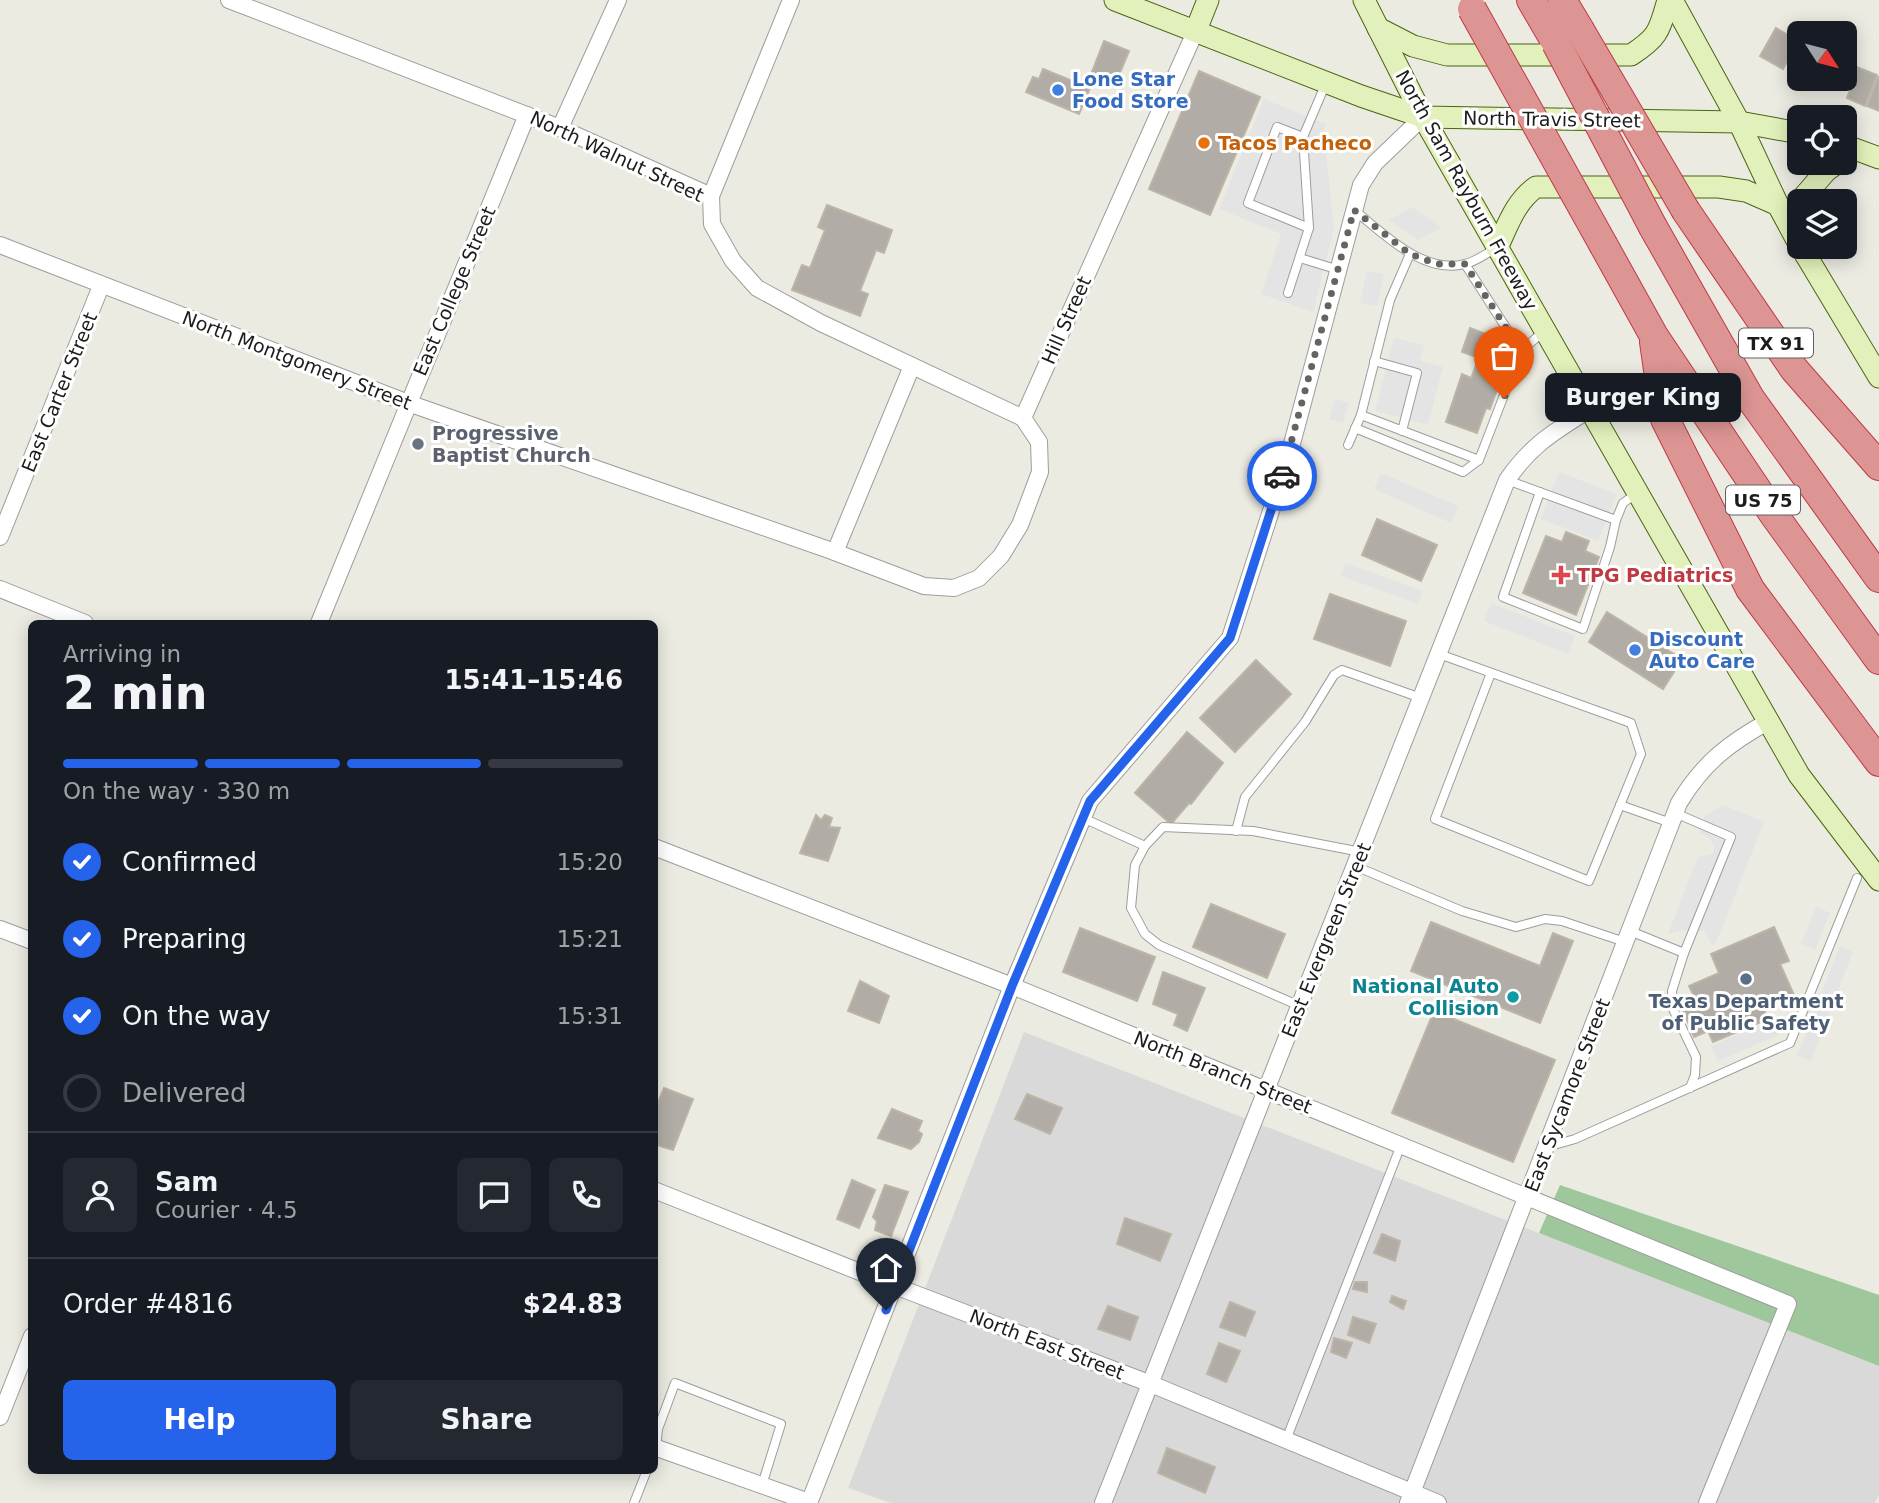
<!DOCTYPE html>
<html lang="en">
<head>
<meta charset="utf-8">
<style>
  body { margin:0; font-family:"DejaVu Sans",sans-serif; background:#242831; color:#f1f3f6; height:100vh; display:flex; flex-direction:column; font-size:26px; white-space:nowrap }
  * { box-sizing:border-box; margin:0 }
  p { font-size:23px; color:#9ea1a6 }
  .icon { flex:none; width:38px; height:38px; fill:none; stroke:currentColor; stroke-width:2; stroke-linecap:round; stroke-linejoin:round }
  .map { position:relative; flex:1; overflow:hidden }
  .side { position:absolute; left:28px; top:620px; width:630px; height:854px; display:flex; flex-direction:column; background:#171b24; border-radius:10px; box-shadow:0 4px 18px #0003 }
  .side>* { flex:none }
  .needle { width:46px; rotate:126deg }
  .buttons { position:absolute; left:1787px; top:21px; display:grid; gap:14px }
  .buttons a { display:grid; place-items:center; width:70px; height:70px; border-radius:10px; background:#171b24; box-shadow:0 4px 18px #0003; font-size:35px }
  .pin { position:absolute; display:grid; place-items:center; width:60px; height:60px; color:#fff; margin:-72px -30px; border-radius:50% 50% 50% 0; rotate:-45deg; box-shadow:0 0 7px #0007 }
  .pin .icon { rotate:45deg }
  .courier { position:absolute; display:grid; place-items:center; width:70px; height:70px; margin:-35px; border:5px solid #2563eb; border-radius:50%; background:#fff; color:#222; box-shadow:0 2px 9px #0007 }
  .bubble { position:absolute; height:49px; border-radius:10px; background:#171b24; box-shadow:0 4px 18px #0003; font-size:23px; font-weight:800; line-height:49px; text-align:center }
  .head em { font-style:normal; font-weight:800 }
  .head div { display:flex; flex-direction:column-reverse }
  .head { display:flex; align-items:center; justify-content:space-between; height:119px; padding:0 35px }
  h1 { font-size:46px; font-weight:800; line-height:52px }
  .bar { display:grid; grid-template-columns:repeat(4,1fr); gap:10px 7px; align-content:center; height:84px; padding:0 35px }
  .bar i { height:9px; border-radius:5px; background:#363941 }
  .bar .current { background:#2563eb }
  .bar p { grid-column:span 4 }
  .line { display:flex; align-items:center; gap:18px; padding:0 35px; border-top:2px solid #363941 }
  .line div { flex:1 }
  .round { display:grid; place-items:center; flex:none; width:74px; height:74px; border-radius:10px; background:#242831 }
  ol { padding:0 35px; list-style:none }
  li { display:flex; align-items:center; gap:21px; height:77px }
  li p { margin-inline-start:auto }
  li .icon { padding:7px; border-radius:50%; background:#2563eb; color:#fff; stroke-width:4 }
  li:last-child { color:#9ea1a6 }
  li i { width:38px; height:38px; border:4px solid #363941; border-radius:50% }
  .primary-button { display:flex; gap:14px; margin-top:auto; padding:14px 35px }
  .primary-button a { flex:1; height:80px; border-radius:10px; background:#2563eb; color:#fff; font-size:28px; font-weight:800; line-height:80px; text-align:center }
  .primary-button a+a { background:#242831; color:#f1f3f6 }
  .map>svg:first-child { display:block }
</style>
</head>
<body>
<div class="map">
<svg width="1879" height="1503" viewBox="0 0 1879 1503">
  <rect width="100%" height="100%" fill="#ecebe2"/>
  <!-- residential -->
  <polygon fill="#dad9d9" points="1024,1032 1879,1366 1879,1494 1875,1503 891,1503 848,1488"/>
  <!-- forest -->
  <polygon fill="#9ec79b" points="1560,1185 1879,1295 1879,1366 1539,1233"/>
  <!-- parking -->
  <g fill="#e4e4e4">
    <polygon points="1264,99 1326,124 1316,147 1326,153 1334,228 1313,312 1261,294 1281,234 1219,209"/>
    <polygon points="1413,207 1441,228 1418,240 1389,220"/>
    <polygon points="1367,271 1384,274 1377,306 1360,303"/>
    <polygon points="1394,338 1424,345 1420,361 1443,367 1428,425 1375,411"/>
    <polygon points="1335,399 1349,403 1343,423 1329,419"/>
    <polygon points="1559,472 1617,494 1598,541 1541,519"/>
    <polygon points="1381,473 1458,506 1451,523 1374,489"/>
    <polygon points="1345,563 1423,591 1418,604 1341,576"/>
    <polygon points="1491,603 1575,636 1568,654 1484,621"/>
    <polygon points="1723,805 1764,822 1716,943 1712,945 1704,931 1684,930 1668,934 1698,857 1713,854 1714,846 1709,838 1699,832 1705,816"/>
    <polygon points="1816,907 1830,913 1815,950 1801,944"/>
    <polygon points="1840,946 1853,952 1811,1061 1797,1056"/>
    <polygon points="1772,1019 1779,1035 1718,1061 1711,1046"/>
  </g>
  <!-- building -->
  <g fill="#b1ada6" stroke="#bcb5a6" stroke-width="2">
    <polygon points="1776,28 1793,38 1796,33 1799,34 1799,71 1786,63 1783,69 1760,56"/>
    <polygon points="1104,41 1129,51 1114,87 1090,77"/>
    <polygon points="1844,62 1877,75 1865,106 1847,98 1850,90 1831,82 1833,79 1844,79"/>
    <polygon points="1043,69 1090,88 1079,114 1026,92 1033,77 1039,79"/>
    <polygon points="1199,71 1260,97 1210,215 1149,189"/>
    <polygon points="1878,77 1879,78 1879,111 1867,106"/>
    <polygon points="827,205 892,230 884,253 876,250 860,291 868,294 860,316 792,290 802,265 810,268 825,230 818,227"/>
    <polygon points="1470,328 1491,336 1494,360 1506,364 1490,409 1486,408 1477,433 1446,422 1462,374 1471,378 1479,358 1462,352"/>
    <polygon points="1377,519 1437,545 1421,581 1362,555"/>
    <polygon points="1566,532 1589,541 1585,551 1599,557 1576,615 1523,593 1546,536 1562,542"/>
    <polygon points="1330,594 1406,621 1390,666 1314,639"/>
    <polygon points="1607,612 1682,659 1663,689 1589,642"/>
    <polygon points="1256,660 1291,694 1235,752 1200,718"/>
    <polygon points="1187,732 1223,763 1191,804 1189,803 1171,824 1135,793"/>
    <polygon points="816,815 821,820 825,815 832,818 829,827 840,828 828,861 800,853"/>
    <polygon points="1211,904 1285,934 1267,978 1193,947"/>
    <polygon points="1431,922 1540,966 1553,933 1573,941 1540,1023 1411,971"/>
    <polygon points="1774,927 1789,961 1780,964 1794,995 1763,1008 1768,1019 1713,1042 1708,1031 1694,1037 1681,1005 1695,998 1689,986 1719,973 1711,954"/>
    <polygon points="1080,928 1155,957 1137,1001 1063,972"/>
    <polygon points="1163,972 1205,988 1187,1031 1174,1025 1178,1014 1153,1004"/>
    <polygon points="860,981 889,996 879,1023 848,1011"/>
    <polygon points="1434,1011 1555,1060 1513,1162 1392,1113"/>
    <polygon points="664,1088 693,1099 673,1150 654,1144 654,1112"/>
    <polygon points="1027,1094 1062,1108 1050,1134 1015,1119"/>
    <polygon points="892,1109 922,1121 918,1131 922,1134 919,1142 911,1149 878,1138"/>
    <polygon points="852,1180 875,1190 859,1228 837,1219"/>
    <polygon points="885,1185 908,1192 891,1236 875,1230 877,1221 873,1217"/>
    <polygon points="1125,1218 1171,1234 1160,1261 1117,1244"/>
    <polygon points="1382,1234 1400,1241 1395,1261 1374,1253"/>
    <polygon points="1355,1282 1367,1282 1367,1292 1353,1289"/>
    <polygon points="1392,1296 1406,1301 1403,1309 1390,1302"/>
    <polygon points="1230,1302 1255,1312 1245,1336 1220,1327"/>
    <polygon points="1108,1306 1138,1317 1130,1340 1098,1329"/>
    <polygon points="1353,1317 1376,1324 1369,1343 1348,1335"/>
    <polygon points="1334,1338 1352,1343 1346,1358 1331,1352"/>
    <polygon points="1219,1343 1240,1351 1226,1382 1207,1374"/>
    <polygon points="1167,1448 1215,1467 1205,1493 1158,1473"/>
  </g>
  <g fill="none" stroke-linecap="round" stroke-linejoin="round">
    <!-- service casing -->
    <g stroke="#9d9d9d" stroke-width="10">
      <g id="service">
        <polyline points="1303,137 1277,127 1248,203 1309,228"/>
        <path d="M1354,210c29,23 69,65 111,54 10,-2 20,-10 30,-15"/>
        <polyline points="1300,258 1339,270"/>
        <polyline points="1465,264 1521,351"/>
        <polyline points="1288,293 1309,228 1303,137 1326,83"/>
        <polyline points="1374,361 1417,373 1402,431"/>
        <polyline points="1361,415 1390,300 1410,254"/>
        <polyline points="1355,428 1463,472 1479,460"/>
        <polyline points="1348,445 1361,415 1479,460 1521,351 1543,332"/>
        <polyline points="1507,480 1616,520 1623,503 1636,494"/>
        <polyline points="1540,492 1503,597 1583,629 1610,547 1616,520"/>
        <polyline points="1439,654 1631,723 1641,754 1589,881 1435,819 1491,673"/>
        <polyline points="1620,805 1671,823"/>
        <polyline points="1675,813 1731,837 1684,953 1672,991 1673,1009 1696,1057 1695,1075 1690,1088"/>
        <polyline points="1083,818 1145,846"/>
        <polyline points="1236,831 1245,797 1305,722 1334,675 1342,670 1421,698"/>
        <polyline points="1355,866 1462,911 1516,927 1545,919 1562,921 1625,942"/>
        <polyline points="1630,931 1684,953"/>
        <polyline points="1300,1006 1159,945 1145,934 1131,908 1135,865 1145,846 1163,827 1253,831 1361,852"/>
        <polyline points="1547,1147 1575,1139 1790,1043 1857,878"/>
        <polyline points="1286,1440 1401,1145"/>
        <polyline points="656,1449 658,1429 675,1383 781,1424 762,1485"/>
        <polyline points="634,1503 647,1470"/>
      </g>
    </g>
    <!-- minor casing -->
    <g stroke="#9d9d9d" stroke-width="18">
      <g id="minor">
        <polyline points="229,0 560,128 711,196 712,224 733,261 757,288 821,323 1023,418"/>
        <polyline points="560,128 618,0"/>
        <polyline points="711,196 791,0"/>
        <polyline points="0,245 408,403 832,551 924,586 954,588 979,578 1001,556 1020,525 1040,472 1039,442 1023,418 1196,30"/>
        <polyline points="0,537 101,286"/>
        <polyline points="835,552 912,366"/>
        <polyline points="0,589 85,623"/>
        <polyline points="319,623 527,115"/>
        <polyline points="654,847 1012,986 1788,1304 1707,1503"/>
        <polyline points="0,929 32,941"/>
        <polyline points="654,1190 895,1286 1151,1384 1438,1503"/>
        <polyline points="0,1417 32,1336"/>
        <polyline points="654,1447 809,1502"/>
        <polyline points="809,1503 1012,986 1090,801 1230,638 1289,455 1361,185 1375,163 1423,117"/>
        <path d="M1103,1503l404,-1023c25,-36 47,-48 83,-71"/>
        <path d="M1408,1503l271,-700c24,-40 50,-60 90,-82"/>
      </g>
    </g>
    <!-- secondary casing -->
    <g stroke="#496510" stroke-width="23">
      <g id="secondary">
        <polyline points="1115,0 1361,96 1423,117 1739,122 1799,133"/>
        <polyline points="1364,0 1423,117 1799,775 1879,880"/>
        <polyline points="1672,0 1739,122 1778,205 1799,244"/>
        <path d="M1378,28l35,18 34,9h184c28,-18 28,-24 37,-55"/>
        <polyline points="1196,30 1208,0"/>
        <polyline points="1844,145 1879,158"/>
        <polyline points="1800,201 1826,171 1837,163"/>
        <polyline points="1801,247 1879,377"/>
        <path d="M1497,248c11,-23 18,-46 39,-61h183l27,4 32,14"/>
      </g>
    </g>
    <!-- motorway casing -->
    <g stroke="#c33747" stroke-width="30">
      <g id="motorway">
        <polyline points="1531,0 1556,43"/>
        <polyline points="1562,0 1580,30"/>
        <polyline points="1686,211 1794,369 1879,466"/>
        <polyline points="1653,227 1750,398 1879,578"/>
        <polyline points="1604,246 1654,336 1774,515 1879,660"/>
        <polyline points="1654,342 1665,419 1750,589 1879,762"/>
      </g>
    </g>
    <!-- service -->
    <use href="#service" stroke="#fff" stroke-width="8"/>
    <!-- minor -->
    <use href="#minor" stroke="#fff" stroke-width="16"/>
    <!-- secondary -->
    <use href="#secondary" stroke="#e2f1bb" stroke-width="21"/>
    <!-- motorway -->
    <use href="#motorway" stroke="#dc9592" stroke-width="28"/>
    <!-- motorway-bridge casing -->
    <g stroke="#c33747" stroke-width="30" stroke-linecap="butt">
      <g id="motorway-bridge">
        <polyline points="1472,9 1604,246"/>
        <polyline points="1580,30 1686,211"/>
        <polyline points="1556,43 1653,227"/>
      </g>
    </g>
    <!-- motorway-bridge -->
    <use href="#motorway-bridge" stroke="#dc9592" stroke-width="28"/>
  </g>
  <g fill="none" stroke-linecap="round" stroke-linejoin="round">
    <!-- done -->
    <polyline stroke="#656461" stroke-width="7" stroke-dasharray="0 12.6" points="1282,476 1354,210 1410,254 1437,264 1465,264 1521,351 1504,398"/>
    <!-- route -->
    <polyline stroke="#2563eb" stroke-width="9" points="886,1310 1012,986 1090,801 1230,638 1282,476"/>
  </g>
  <!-- markers -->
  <g fill="#3f7fe0" stroke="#fff" stroke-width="2.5">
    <circle cx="1058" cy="90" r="7"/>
    <circle cx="1635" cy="650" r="7"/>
  </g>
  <circle fill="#e8710a" stroke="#fff" stroke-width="2.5" cx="1204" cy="143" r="7"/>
  <circle fill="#6b7280" stroke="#fff" stroke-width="2.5" cx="418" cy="444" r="7"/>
  <path fill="#e0444e" stroke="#fff" stroke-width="2.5" d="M1557.5 564.5h7v7h7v7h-7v7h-7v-7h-7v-7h7z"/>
  <circle fill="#5c6f8a" stroke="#fff" stroke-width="2.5" cx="1746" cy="979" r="7"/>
  <circle fill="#0f9aa8" stroke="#fff" stroke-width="2.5" cx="1513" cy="997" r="7"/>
  <g text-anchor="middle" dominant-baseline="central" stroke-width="6" stroke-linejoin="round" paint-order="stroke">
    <!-- shield labels -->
    <g fill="#fff" stroke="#606060" stroke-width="2">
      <rect x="1739" y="328.5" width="74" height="29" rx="5"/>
      <rect x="1726" y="485.5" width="74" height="29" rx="5"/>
    </g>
    <g font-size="18" font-weight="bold" fill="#1c1c1c">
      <text x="1776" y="343">TX 91</text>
      <text x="1763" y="500">US 75</text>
    </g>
    <!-- shop labels -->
    <g font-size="19" font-weight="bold" fill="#366cbe" stroke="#fff" text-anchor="start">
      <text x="1072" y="79">Lone Star<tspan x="1072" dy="22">Food Store</tspan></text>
      <text x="1649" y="639">Discount<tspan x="1649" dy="22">Auto Care</tspan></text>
    </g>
    <!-- street labels -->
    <g font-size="19" fill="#1c1c1c" stroke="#fff">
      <text transform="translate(1552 119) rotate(1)">North Travis Street</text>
      <text transform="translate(617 156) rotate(25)">North Walnut Street</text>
      <text transform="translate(1467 190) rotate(61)">North Sam Rayburn Freeway</text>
      <text transform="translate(454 291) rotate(-67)">East College Street</text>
      <text transform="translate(1066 320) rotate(-66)">Hill Street</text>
      <text transform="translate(297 360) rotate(21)">North Montgomery Street</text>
      <text transform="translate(59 392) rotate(-68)">East Carter Street</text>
      <text transform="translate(1326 940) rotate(-68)">East Evergreen Street</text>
      <text transform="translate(1223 1072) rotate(22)">North Branch Street</text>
      <text transform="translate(1567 1095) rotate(-69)">East Sycamore Street</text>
      <text transform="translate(1047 1344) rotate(21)">North East Street</text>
    </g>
    <!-- food labels -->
    <g font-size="19" font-weight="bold" fill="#c56008" stroke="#fff" text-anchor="start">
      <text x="1218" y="143">Tacos Pacheco</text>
    </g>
    <!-- worship labels -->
    <g font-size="19" font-weight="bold" fill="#5b616d" stroke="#fff" text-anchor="start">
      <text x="432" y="433">Progressive<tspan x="432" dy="22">Baptist Church</tspan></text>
    </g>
    <!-- health labels -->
    <g font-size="19" font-weight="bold" fill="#be3a42" stroke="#fff" text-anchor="start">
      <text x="1577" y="575">TPG Pediatrics</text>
    </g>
    <!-- culture labels -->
    <g font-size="19" font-weight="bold" fill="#0d838f" stroke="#fff" text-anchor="end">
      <text x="1499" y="986">National Auto<tspan x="1499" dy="22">Collision</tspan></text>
    </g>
    <!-- service labels -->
    <g font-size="19" font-weight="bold" fill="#4e5e75" stroke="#fff">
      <text x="1746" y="1001">Texas Department<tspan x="1746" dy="22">of Public Safety</tspan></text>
    </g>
  </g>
</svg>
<div class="buttons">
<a><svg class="needle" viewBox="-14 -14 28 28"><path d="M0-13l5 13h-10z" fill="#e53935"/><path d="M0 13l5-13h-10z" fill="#9ea1a6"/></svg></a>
<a><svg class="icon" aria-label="locate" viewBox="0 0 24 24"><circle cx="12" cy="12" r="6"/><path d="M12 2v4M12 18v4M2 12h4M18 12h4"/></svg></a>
<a><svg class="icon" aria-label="layers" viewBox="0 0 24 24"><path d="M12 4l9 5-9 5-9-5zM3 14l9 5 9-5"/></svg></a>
</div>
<div class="pin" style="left:1504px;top:398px;background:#ea580c"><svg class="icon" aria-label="bag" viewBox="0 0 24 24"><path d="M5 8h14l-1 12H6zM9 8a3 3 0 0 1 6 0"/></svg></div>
<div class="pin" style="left:886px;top:1310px;background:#1f2937"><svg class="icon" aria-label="home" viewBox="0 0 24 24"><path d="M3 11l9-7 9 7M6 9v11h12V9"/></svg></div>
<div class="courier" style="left:1282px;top:476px"><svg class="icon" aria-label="car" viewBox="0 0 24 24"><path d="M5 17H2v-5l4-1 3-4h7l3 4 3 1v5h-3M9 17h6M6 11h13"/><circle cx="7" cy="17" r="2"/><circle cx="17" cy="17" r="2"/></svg></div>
<div class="bubble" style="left:1545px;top:373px;width:196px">Burger King</div>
<section class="side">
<div class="head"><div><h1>2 min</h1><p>Arriving in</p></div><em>15:41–15:46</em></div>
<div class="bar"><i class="current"></i><i class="current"></i><i class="current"></i><i></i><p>On the way · 330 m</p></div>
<ol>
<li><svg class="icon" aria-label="check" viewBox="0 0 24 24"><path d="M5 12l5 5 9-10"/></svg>Confirmed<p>15:20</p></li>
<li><svg class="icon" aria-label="check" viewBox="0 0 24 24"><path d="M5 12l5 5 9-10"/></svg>Preparing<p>15:21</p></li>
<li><svg class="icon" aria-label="check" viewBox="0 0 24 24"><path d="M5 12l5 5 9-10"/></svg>On the way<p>15:31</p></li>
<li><i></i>Delivered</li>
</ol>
<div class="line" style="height:126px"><a class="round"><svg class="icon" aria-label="person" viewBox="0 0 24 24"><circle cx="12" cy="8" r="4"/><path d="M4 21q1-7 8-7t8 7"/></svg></a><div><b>Sam</b><p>Courier · 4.5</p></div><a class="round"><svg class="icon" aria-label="chat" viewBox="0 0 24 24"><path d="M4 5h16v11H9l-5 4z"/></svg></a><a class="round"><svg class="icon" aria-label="phone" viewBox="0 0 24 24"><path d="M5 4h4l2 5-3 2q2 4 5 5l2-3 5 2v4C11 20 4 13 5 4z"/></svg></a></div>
<div class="line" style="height:91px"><div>Order #4816</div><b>$24.83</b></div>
<div class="primary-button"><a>Help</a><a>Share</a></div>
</section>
</div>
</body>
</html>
